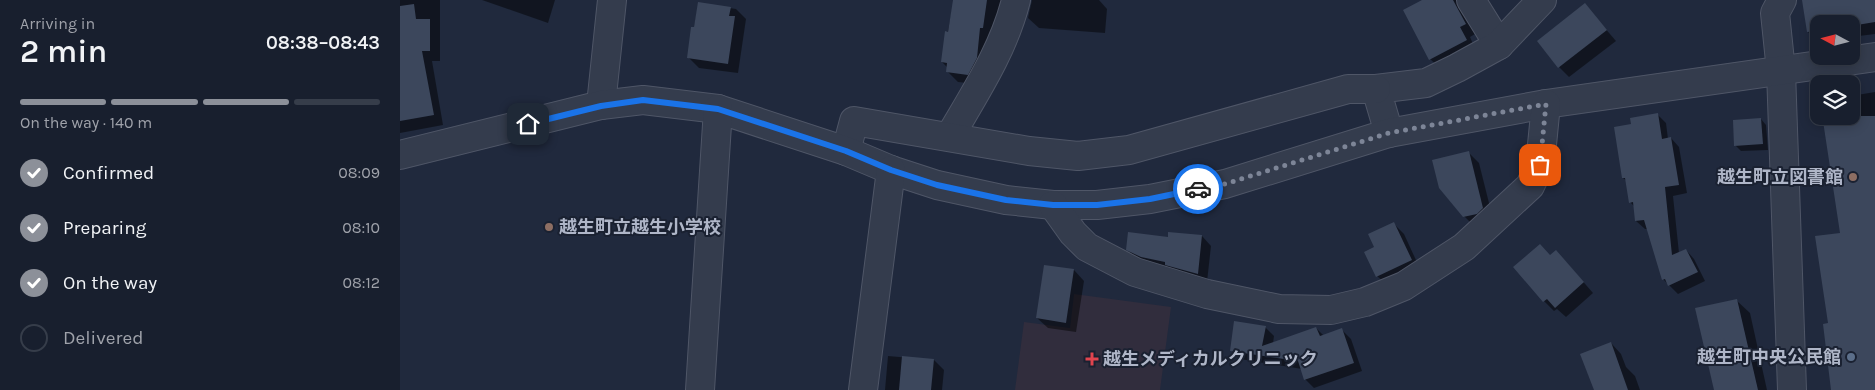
<!DOCTYPE html>
<html lang="en">
<head>
<meta charset="utf-8">
<style>
  body { margin:0; font-family:Karla,"Noto Sans JP",sans-serif; background:#212736; color:#f1f3f6; height:100vh; display:flex; flex-direction:column; font-size:19px; white-space:nowrap }
  * { box-sizing:border-box; margin:0 }
  p { font-size:16px; color:#9fa2aa }
  .icon { flex:none; width:28px; height:28px; fill:none; stroke:currentColor; stroke-width:2; stroke-linecap:round; stroke-linejoin:round }
  .map { position:relative; flex:1; overflow:hidden }
  .drawer { display:flex; flex-direction:column; background:#181f2e; width:400px }
  .drawer>* { flex:none }
  .needle { width:32px; rotate:277deg }
  .fabs { position:absolute; left:1410px; top:15px; display:grid; gap:10px }
  .fabs a { display:grid; place-items:center; width:50px; height:50px; border-radius:10px; background:#181f2e; box-shadow:0 2px 12px #0003,0 0 0 1px #363d4a; font-size:25px }
  .pin { position:absolute; display:grid; place-items:center; width:42px; height:42px; color:#fff; margin:-21px; border-radius:10px; box-shadow:0 2px 8px #0006 }
  .courier { position:absolute; display:grid; place-items:center; width:50px; height:50px; margin:-25px; border:4px solid #1a73e8; border-radius:50%; background:#fff; color:#222; box-shadow:0 1px 6px #0007 }
  .summary em { font-style:normal; font-weight:600 }
  .summary div { display:flex; flex-direction:column-reverse }
  .summary { display:flex; align-items:center; justify-content:space-between; height:85px; padding:0 20px }
  h1 { font-size:32px; font-weight:600; line-height:38px }
  .bar { display:grid; grid-template-columns:repeat(4,1fr); gap:8px 5px; align-content:center; height:60px; padding:0 20px }
  .bar i { height:6px; border-radius:4px; background:#363d4a }
  .bar .active { background:#8c9099 }
  .bar p { grid-column:span 4 }
  ol { padding:0 20px; list-style:none }
  li { display:flex; align-items:center; gap:15px; height:55px }
  li p { margin-inline-start:auto }
  li .icon { padding:5px; border-radius:50%; background:#8c9099; color:#fff; stroke-width:4 }
  li:last-child { color:#9fa2aa }
  li i { width:28px; height:28px; border:2px solid #363d4a; border-radius:50% }
  main { display:flex; flex:1; min-height:0 }
  .map>svg:first-child { display:block }
</style>
</head>
<body>
<main>
<section class="drawer">
<div class="summary"><div><h1>2 min</h1><p>Arriving in</p></div><em>08:38–08:43</em></div>
<div class="bar"><i class="active"></i><i class="active"></i><i class="active"></i><i></i><p>On the way · 140 m</p></div>
<ol>
<li><svg class="icon" aria-label="check" viewBox="0 0 24 24"><path d="M5 12l5 5 9-10"/></svg>Confirmed<p>08:09</p></li>
<li><svg class="icon" aria-label="check" viewBox="0 0 24 24"><path d="M5 12l5 5 9-10"/></svg>Preparing<p>08:10</p></li>
<li><svg class="icon" aria-label="check" viewBox="0 0 24 24"><path d="M5 12l5 5 9-10"/></svg>On the way<p>08:12</p></li>
<li><i></i>Delivered</li>
</ol>
</section>
<div class="map">
<svg width="1475" height="390" viewBox="0 0 1475 390">
  <rect width="100%" height="100%" fill="#20293d"/>
  <!-- medical -->
  <polygon fill="#312d3d" points="674,294 771,307 760,390 615,390 624,322 670,328"/>
  <!-- shadow -->
  <g fill="#0007">
    <polygon points="0,0 40,0 40,61 32,61 43,125 0,133"/>
    <polygon points="82,0 155,0 148,23"/>
    <polygon points="554,0 616,0 578,84 558,82 548,72 548,68 542,62"/>
    <polygon points="632,0 699,0 707,9 705,33 639,28 628,18"/>
    <polygon points="1025,0 1056,0 1075,34 1070,37 1076,51 1041,69 1030,59"/>
    <polygon points="1411,0 1475,0 1475,34 1451,37 1451,24 1419,24 1418,42 1408,32"/>
    <polygon points="299,3 336,9 346,19 338,73 299,68 288,57"/>
    <polygon points="1185,5 1216,41 1169,77 1159,67"/>
    <polygon points="1475,92 1475,390 1432,390 1429,325 1441,234 1451,116 1451,96"/>
    <polygon points="1257,114 1266,123 1268,139 1271,138 1279,147 1287,193 1273,196 1279,253 1286,250 1294,259 1305,281 1278,294 1263,279 1248,229 1245,229 1236,221 1235,207 1230,202 1227,181 1223,178 1233,125"/>
    <polygon points="1361,119 1366,125 1368,150 1341,151 1335,145"/>
    <polygon points="1069,153 1079,163 1093,219 1075,227 1064,216"/>
    <polygon points="994,224 1004,234 1021,271 988,286 977,276 976,248"/>
    <polygon points="802,236 811,246 807,282 737,259 727,249 769,239"/>
    <polygon points="1151,256 1166,262 1193,293 1166,317 1157,309 1154,311 1144,301"/>
    <polygon points="645,266 674,270 684,281 676,332 648,328 637,318"/>
    <polygon points="1336,300 1350,313 1367,390 1315,390"/>
    <polygon points="865,327 874,336 873,343 916,328 924,336 942,330 951,339 962,371 914,388 905,379 902,369 840,359 831,350"/>
    <polygon points="1211,343 1221,354 1226,367 1235,376 1240,390 1195,390"/>
    <polygon points="488,356 534,360 544,370 542,390 485,390"/>
  </g>
  <!-- building -->
  <g fill="#3c475c">
    <polygon points="553,0 587,0 583,28 580,28 577,58 568,75 546,72 547,63 541,62 545,31 548,32"/>
    <polygon points="1022,0 1053,0 1066,24 1060,27 1067,40 1029,60 1003,10"/>
    <polygon points="1402,0 1475,0 1475,22 1451,26 1451,24 1419,24 1419,31 1407,32"/>
    <polygon points="298,2 331,7 329,16 335,16 328,64 287,58 291,27 294,27"/>
    <polygon points="1185,3 1207,30 1158,68 1137,41"/>
    <polygon points="14,4 16,19 30,19 30,51 22,51 34,115 0,121 0,6"/>
    <polygon points="1258,113 1262,139 1271,137 1279,185 1265,187 1272,255 1286,249 1298,272 1268,286 1265,279 1262,280 1244,220 1235,221 1233,202 1229,203 1225,178 1222,178 1214,127 1231,124 1230,118"/>
    <polygon points="1435,116 1475,116 1475,390 1431,390 1423,324 1428,323 1415,236 1440,233 1423,121 1435,119"/>
    <polygon points="1361,118 1363,144 1334,146 1333,120"/>
    <polygon points="1069,151 1083,208 1077,214 1063,217 1039,188 1032,160"/>
    <polygon points="994,222 1012,260 976,277 964,252 974,247 968,234"/>
    <polygon points="728,232 768,237 768,232 802,235 798,274 765,265 765,262 741,257 726,250"/>
    <polygon points="1140,244 1150,255 1156,250 1184,282 1155,308 1147,299 1143,302 1113,267"/>
    <polygon points="644,265 674,269 666,323 636,318"/>
    <polygon points="1337,299 1358,390 1314,390 1295,308"/>
    <polygon points="834,321 866,326 862,346 916,327 920,336 942,328 954,363 904,380 898,361 830,351"/>
    <polygon points="1211,342 1228,390 1194,390 1180,354"/>
    <polygon points="502,356 534,359 531,390 499,390"/>
  </g>
  <g fill="none" stroke-linecap="round" stroke-linejoin="round">
    <!-- minor casing -->
    <g stroke="#4f5667" stroke-width="30">
      <g id="minor">
        <polyline points="1071,0 1099,45"/>
        <polyline points="1382,0 1375,13 1381,71 1392,390"/>
        <polyline points="201,105 212,0"/>
        <polyline points="989,133 976,89 1026,83 1057,68 1099,45 1142,0"/>
        <path d="M550,136c25,-43 54,-87 66,-136"/>
        <polyline points="446,151 454,121 629,151 678,156 729,150 948,89 976,89"/>
        <polyline points="0,155 201,105 243,100 318,109 446,151 491,170 537,185 606,200 653,205 697,205 750,199 825,184 989,133 1146,104 1475,57"/>
        <polyline points="653,205 673,233 687,247 735,272 807,294 879,309 931,310 965,302 1004,286 1064,247 1130,186 1140,165 1146,104"/>
        <polyline points="300,390 318,109"/>
        <polyline points="463,390 491,170"/>
      </g>
    </g>
    <!-- minor -->
    <use href="#minor" stroke="#343c4d" stroke-width="28"/>
  </g>
  <g fill="none" stroke-linecap="round" stroke-linejoin="round">
    <!-- done -->
    <polyline stroke="#7d8597" stroke-width="5" stroke-dasharray="0 9" points="798,189 825,184 989,133 1146,104 1140,165"/>
    <!-- route -->
    <polyline stroke="#1a73e8" stroke-width="6" points="128,124 201,106 243,100 318,109 446,151 491,170 537,185 606,200 653,205 697,205 750,199 798,189"/>
  </g>
  <!-- markers -->
  <g fill="#8d6e63" stroke="#1a2131" stroke-width="2">
    <circle cx="1453" cy="177" r="5"/>
    <circle cx="149" cy="227" r="5"/>
  </g>
  <circle fill="#5c6f8a" stroke="#1a2131" stroke-width="2" cx="1451" cy="357" r="5"/>
  <path fill="#e0444e" stroke="#1a2131" stroke-width="2" d="M689.5 351.5h5v5h5v5h-5v5h-5v-5h-5v-5h5z"/>
  <g text-anchor="middle" dominant-baseline="central" stroke-width="4" stroke-linejoin="round" paint-order="stroke">
    <!-- poi labels -->
    <g font-size="18" font-weight="bold" fill="#afb6c8" stroke="#1a2131" text-anchor="end">
      <text x="1443" y="177">越生町立図書館</text>
      <text x="159" y="227" text-anchor="start">越生町立越生小学校</text>
      <text x="1441" y="357">越生町中央公民館</text>
      <text x="703" y="359" text-anchor="start">越生メディカルクリニック</text>
    </g>
  </g>
</svg>
<div class="fabs">
<a><svg class="needle" viewBox="-14 -14 28 28"><path d="M0-13l5 13h-10z" fill="#e53935"/><path d="M0 13l5-13h-10z" fill="#9fa2aa"/></svg></a>
<a><svg class="icon" aria-label="layers" viewBox="0 0 24 24"><path d="M12 4l9 5-9 5-9-5zM3 14l9 5 9-5"/></svg></a>
</div>
<div class="pin" style="left:1140px;top:165px;background:#ea580c"><svg class="icon" aria-label="bag" viewBox="0 0 24 24"><path d="M5 8h14l-1 12H6zM9 8a3 3 0 0 1 6 0"/></svg></div>
<div class="pin" style="left:128px;top:124px;background:#1f2937"><svg class="icon" aria-label="home" viewBox="0 0 24 24"><path d="M3 11l9-7 9 7M6 9v11h12V9"/></svg></div>
<div class="courier" style="left:798px;top:189px"><svg class="icon" aria-label="car" viewBox="0 0 24 24"><path d="M5 17H2v-5l4-1 3-4h7l3 4 3 1v5h-3M9 17h6M6 11h13"/><circle cx="7" cy="17" r="2"/><circle cx="17" cy="17" r="2"/></svg></div>
</div>
</main>
</body>
</html>
